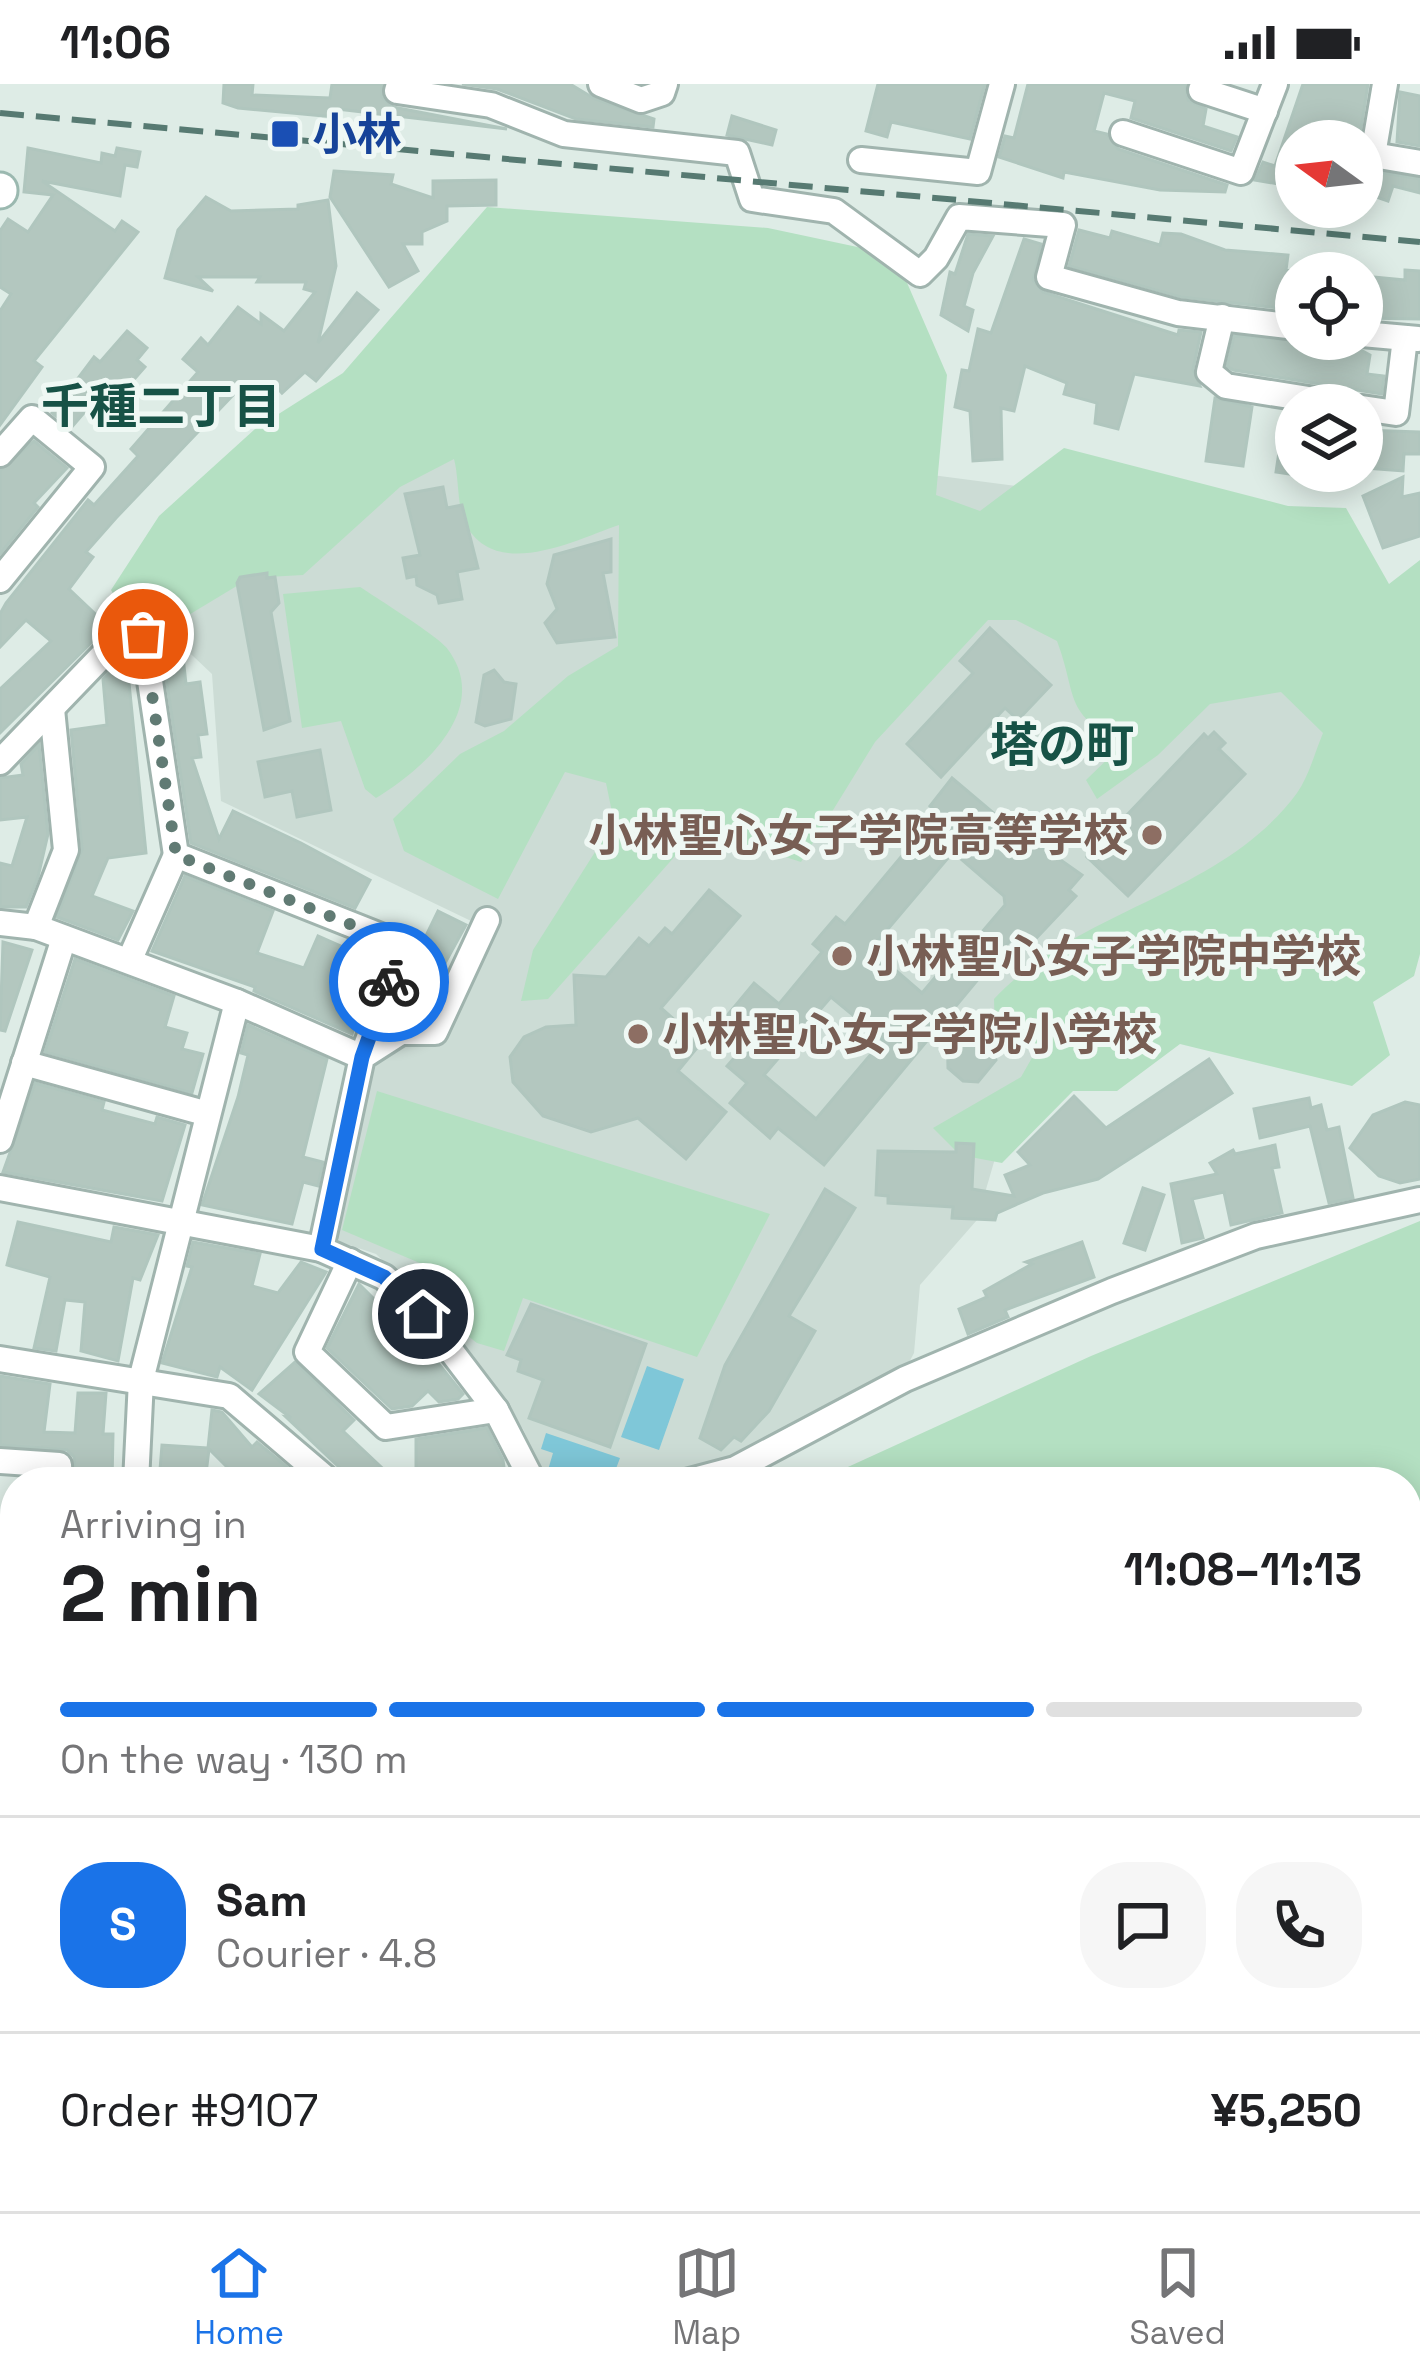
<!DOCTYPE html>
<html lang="en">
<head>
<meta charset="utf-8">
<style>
  body { margin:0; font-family:"Space Grotesk","Noto Sans JP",sans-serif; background:#f6f6f6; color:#202124; height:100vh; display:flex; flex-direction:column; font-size:45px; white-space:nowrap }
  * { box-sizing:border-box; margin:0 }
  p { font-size:39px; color:#757577 }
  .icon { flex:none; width:66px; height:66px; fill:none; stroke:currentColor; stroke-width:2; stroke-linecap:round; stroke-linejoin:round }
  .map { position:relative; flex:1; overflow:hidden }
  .panel { position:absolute; left:0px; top:1383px; width:1422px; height:744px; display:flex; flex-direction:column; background:#fff; border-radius:48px 48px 0 0; box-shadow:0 6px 30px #0003 }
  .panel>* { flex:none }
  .needle { width:78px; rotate:285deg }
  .buttons { position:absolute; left:1275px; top:36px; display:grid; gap:24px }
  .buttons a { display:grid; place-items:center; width:108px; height:108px; border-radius:50%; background:#fff; box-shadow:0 6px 30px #0003; font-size:60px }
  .pin { position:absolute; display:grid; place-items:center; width:102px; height:102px; color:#fff; margin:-51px; border:6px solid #fff; border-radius:50%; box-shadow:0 3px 12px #0007 }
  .courier { position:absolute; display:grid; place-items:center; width:120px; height:120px; margin:-60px; border:9px solid #1a73e8; border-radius:50%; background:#fff; color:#222; box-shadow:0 3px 15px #0007 }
  .headline em { font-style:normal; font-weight:800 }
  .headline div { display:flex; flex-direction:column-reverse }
  .headline { display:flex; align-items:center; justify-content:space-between; height:204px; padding:0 60px }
  h1 { font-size:78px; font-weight:800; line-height:90px }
  .bar { display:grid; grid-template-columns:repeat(4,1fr); gap:18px 12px; align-content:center; height:144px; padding:0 60px }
  .bar i { height:15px; border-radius:9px; background:#e0e0e0 }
  .bar .on { background:#1a73e8 }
  .bar p { grid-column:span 4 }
  .line { display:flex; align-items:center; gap:30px; padding:0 60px; border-top:3px solid #e0e0e0 }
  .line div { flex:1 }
  .round { display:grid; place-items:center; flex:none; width:126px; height:126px; border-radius:48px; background:#f6f6f6 }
  .status { display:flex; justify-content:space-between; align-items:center; height:84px; padding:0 60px; background:#fff; direction:ltr }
  .status svg { height:33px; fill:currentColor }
  .tabs { display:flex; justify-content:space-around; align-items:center; height:168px; border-top:3px solid #e0e0e0; background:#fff; font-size:33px; color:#757577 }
  .tabs a { display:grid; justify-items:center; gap:6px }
  .tabs .on { color:#1a73e8 }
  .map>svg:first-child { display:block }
</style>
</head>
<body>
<div class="status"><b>11:06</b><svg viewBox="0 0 49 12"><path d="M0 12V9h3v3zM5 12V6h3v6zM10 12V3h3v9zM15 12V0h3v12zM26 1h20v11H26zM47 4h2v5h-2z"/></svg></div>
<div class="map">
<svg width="1420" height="2127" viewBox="0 0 1420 2127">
  <rect width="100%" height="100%" fill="#deece6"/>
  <!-- built -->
  <polygon fill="#ccdcd5" points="339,313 1061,408 1205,576 1357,633 1333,714 1016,1003 977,1136 920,1201 914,1269 904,1288 710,1384 655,1398 547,1398 523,1345 431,1225 376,1170 340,1158 334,1145 372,985 400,960 439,956 494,848 221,717 212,590 157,538"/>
  <!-- green -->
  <g fill="#b4e0c2">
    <path d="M487,123l281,21 127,27 52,120 -11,120 44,16 84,-63 224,58 58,2 43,76 31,-24v394l-6,22 -41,26 17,53 -38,31 -172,-42 -63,47h-44l-71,72 -42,-8 -27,-27 88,-51 16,-28 -42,-15 -1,-35c84,-90 228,-104 303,-206 12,-17 18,-41 26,-60l-42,-41 -71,12 -52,51 -61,44 -11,-19 37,-36c-61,-32 -45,-47 -66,-103l-41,-21h-28l-113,122 -74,120 -65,-21 -60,14 -128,144 -27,2 12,-51 81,-128 -8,-39 -41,-11 -67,127 -94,-48 -11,-32 67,-65 44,-23 64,-55 50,-30 1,-121c-44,15 -124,57 -154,-2 -8,-17 -6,-46 -11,-64l-54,28 -97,88 -53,3 -68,41 -50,6 -21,-35 48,-74 96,-87 88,-56z"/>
    <path d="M360,503c17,11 77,49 86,60 48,60 -22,122 -70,151l-11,-9 -24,-68 -39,7 -19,-134z"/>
    <polygon points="377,1007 770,1130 697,1273 523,1214 504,1267 477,1259 447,1236 455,1194 342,1146"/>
    <polygon points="1420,1137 1420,2127 0,2127 0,1548 15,1548 15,2112 1407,2112 1407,1398 815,1398 1091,1272"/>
  </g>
  <!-- water -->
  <g fill="#7fc7d8">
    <polygon points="647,1282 684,1295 659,1366 621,1353"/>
    <polygon points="546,1349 620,1374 614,1390 598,1385 593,1398 548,1386 553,1369 541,1365"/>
  </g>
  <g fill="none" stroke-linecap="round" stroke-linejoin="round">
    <!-- river -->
    <g stroke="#7fc7d8" stroke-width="36">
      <polyline points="1407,1809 1420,1800"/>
      <polyline points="1044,2127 1068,2112"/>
    </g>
  </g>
  <!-- building -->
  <g fill="#b3c7bf" stroke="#b0c6be" stroke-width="3" fill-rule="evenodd">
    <polygon points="224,0 253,0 252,11 330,14 332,0 382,0 382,13 393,23 507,45 337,25 336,33 238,24 223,19"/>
    <polygon points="462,0 570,0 595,15 654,35 653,43 576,35 497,5"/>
    <polygon points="878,0 985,0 970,55 891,38 887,53 866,47"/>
    <polygon points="1028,0 1186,0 1188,16 1206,25 1203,42 1237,53 1231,67 1131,34 1135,17 1104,9 1094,47 1107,50 1118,65 1227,101 1225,108 1160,106 1064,88 1063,94 999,73 1005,52 1014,54"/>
    <polygon points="1303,0 1368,0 1359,57 1296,57 1296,103 1255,96 1263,78 1275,82"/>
    <polygon points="1400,8 1420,12 1420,62 1397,58"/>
    <polygon points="732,32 776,46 772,61 727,51"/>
    <polygon points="28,64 101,79 102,69 115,72 117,64 140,68 137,83 125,81 120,112 42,97 115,147 122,137 138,148 34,277 42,283 0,341 0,227 11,210 0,203 0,147 8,135 28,148 53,111 24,108"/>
    <polygon points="1367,86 1420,95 1420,109 1393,102 1388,117 1362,108"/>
    <polygon points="334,87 393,91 391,100 433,114 433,97 496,96 496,121 447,122 447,137 422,148 422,160 403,160 418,187 389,203 330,113"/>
    <polygon points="206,113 231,127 298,125 298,121 328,116 336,182 318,259 357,209 378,226 316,297 305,288 282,309 273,299 253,322 236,308 116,434 86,468 93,473 69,505 108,542 0,649 0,605 51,557 26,536 0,563 0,530 6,519 88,416 94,421 138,372 131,365 198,288 183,275 201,254 208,261 238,223 261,240 261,230 284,247 315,208 304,205 306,198 257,198 260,193 198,193 213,207 165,194 178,146"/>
    <polygon points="1079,146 1110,154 1112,147 1160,161 1163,149 1181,150 1225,166 1288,171 1286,186 1296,188 1296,226 1181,213 1069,182"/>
    <polygon points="968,150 993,152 973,189 964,222 973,226 968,247 941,231 950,188 955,190"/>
    <polygon points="1024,155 1041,160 1033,196 1043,208 1178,251 1179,246 1201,248 1193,285 1200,302 1134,290 1118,345 1095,339 1097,319 1064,310 1067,299 1025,282 1014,327 1001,324 1002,375 973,377 970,327 955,323 962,286 969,287 978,245 991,249"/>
    <polygon points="1405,186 1420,187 1420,235 1362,234 1362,192 1405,196"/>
    <polygon points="127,247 147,264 137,276 145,283 130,300 134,304 117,323 101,309 71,344 52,329 94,273 100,278"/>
    <polygon points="1234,252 1348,259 1370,271 1367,290 1384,292 1382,310 1233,286 1227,282"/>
    <polygon points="1215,314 1252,323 1243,382 1206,377"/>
    <polygon points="1285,328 1296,330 1296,391 1276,388"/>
    <polygon points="1362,346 1420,348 1420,370 1404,370 1403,387 1366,384"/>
    <polygon points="34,357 67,384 34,419 38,423 0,470 0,386"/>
    <polygon points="1403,393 1402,413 1420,409 1420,452 1383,464 1363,412"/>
    <polygon points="443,403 447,424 462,421 478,484 457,488 462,515 439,519 437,511 417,501 416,492 407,494 403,474 420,471 405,410"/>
    <polygon points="611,455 611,488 603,489 615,553 557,559 545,539 557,525 547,500 554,471"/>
    <polygon points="267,489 267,494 275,493 279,519 271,528 290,637 264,646 237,499 240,493"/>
    <polygon points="990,544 1051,601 1018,636 1005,624 941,693 907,660 973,589 960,577"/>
    <polygon points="182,564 186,600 200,598 207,650 198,651 201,673 192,674 219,755 233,727 301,759 370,796 355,824 191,759 162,567"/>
    <polygon points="118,579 127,579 146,769 108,774 92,812 133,827 118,856 57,833 82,765 71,646 107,641 103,595"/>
    <polygon points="494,586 504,598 516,600 511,635 485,642 476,638 484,591"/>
    <polygon points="1214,648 1225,659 1219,665 1245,690 1128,812 1087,773 1204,650 1208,654"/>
    <polygon points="39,661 48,750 38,793 26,823 0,823 0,779 12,782 27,733 0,736 0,694 23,691 21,680"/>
    <polygon points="320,666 331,726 297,733 292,707 265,713 258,678"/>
    <path d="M952,694l83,70 3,-4 44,31 -13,15 7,6 -48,51 -14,-11 -190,229 -46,-37 -8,10 -40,-35 17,-20 -20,-17 14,-16 -25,-21 38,-46 25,21 43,-52 -9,-8 23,-27 9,7 86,-103 4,-11 -5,-4zM953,768l51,44 1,9 -63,74 -5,-4 -15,18 -51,-44zM831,913l52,43 -67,79 -52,-44z"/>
    <polygon points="185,792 273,827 257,869 304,884 318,852 359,870 362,862 382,870 352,950 254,907 255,903 152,867"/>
    <polygon points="709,806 740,832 661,924 701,959 678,987 726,1028 686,1075 638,1034 591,1048 543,1032 513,998 510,973 524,953 546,943 576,941 574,891 606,893 639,854 649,862 665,844 672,850"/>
    <polygon points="438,827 466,841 416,932 399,932 419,866"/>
    <polygon points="3,858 32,866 5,947 0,946"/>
    <polygon points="75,875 174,912 165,943 187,949 182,965 203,970 192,1009 45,968"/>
    <polygon points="248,941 327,975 303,1073 323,1078 318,1102 303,1098 292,1140 202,1121 238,1013 248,971 241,969"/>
    <polygon points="947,942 989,959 996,976 978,998 963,997 948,984"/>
    <polygon points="1209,975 1232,1009 1098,1095 1043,1109 997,1129 995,1136 952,1134 953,1123 888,1119 888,1112 876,1111 878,1067 956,1068 956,1059 974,1060 972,1105 1014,1112 1005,1091 1030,1081 1018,1068 1074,1012 1106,1044"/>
    <polygon points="35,999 104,1018 102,1026 155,1040 157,1033 185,1041 162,1117 3,1088"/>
    <polygon points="1309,1014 1311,1024 1321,1021 1327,1046 1339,1043 1353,1114 1329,1119 1310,1042 1260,1054 1254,1025"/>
    <polygon points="1405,1018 1420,1021 1420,1095 1400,1099 1379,1092 1350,1064 1373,1031"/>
    <polygon points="1275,1061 1279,1083 1272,1084 1282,1129 1231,1141 1224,1108 1192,1115 1203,1154 1182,1159 1171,1100 1217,1090 1210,1079 1233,1066 1235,1070"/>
    <polygon points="1143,1104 1164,1111 1145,1166 1124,1159"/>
    <polygon points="825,1105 855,1124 789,1232 815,1247 769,1327 741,1357 734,1353 721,1366 700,1354 725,1281"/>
    <polygon points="18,1138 111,1158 114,1143 158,1151 140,1196 133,1194 118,1277 81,1267 85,1218 65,1216 56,1267 34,1264 50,1193 7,1181"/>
    <polygon points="193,1158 260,1170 252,1202 278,1209 301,1178 326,1188 252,1306 220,1283 217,1293 162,1279 192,1183 187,1182"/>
    <polygon points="1082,1158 1094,1193 1005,1226 1008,1233 968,1250 959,1225 987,1213 984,1207 1032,1180 1026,1178"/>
    <polygon points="359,1200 438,1279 463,1310 458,1315 439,1318 428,1307 412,1322 392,1325 327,1264"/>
    <polygon points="531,1220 646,1260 610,1363 529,1334 543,1296 518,1287 521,1276 507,1271"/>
    <polygon points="295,1278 354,1336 343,1347 397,1398 346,1398 341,1385 286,1333 291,1334 259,1310"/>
    <polygon points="0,1292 50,1300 44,1348 75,1349 78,1309 106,1309 103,1350 113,1350 112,1398 76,1398 74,1373 67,1366 0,1361"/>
    <polygon points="212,1326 222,1328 252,1363 257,1358 305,1398 242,1398 209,1365 205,1398 159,1398 162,1361 208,1364"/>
    <polygon points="487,1344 503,1376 506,1398 416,1398 416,1355"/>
  </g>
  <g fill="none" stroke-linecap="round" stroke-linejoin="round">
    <!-- street casing -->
    <g stroke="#a0b4ae" stroke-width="30">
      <g id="street">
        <polyline points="399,0 397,7 491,21 564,50 737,69 752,115 834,127 920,190 936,174 959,133 1063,141 1049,193 1178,229 1296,243"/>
        <polyline points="601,0 641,16 662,9 665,0"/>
        <polyline points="1385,0 1373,71 1420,79"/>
        <polyline points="1201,6 1265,27"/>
        <polyline points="1123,49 1241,88 1275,0"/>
        <polyline points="861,76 978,88 1002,0"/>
        <polyline points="1222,233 1209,288 1226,302 1346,321"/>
        <polyline points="1362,250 1418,255"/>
        <polyline points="1362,324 1396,329 1405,254"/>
        <polyline points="0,370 32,334 92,383 0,496"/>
        <polyline points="0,678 128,545 143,550 176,771 403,861 362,973 237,918"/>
        <polyline points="0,839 36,843 237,918 141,1296 136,1398"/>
        <polyline points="36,843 66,766 52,625"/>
        <polyline points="130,875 176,771"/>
        <polyline points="24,979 208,1030"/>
        <polyline points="0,1056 64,854"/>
        <polyline points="0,1104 321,1165 384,1193 423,1230 496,1326 533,1398"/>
        <polyline points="321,1165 362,973 401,948 435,948 487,836"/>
        <polyline points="350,1177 307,1268 386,1343 496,1326"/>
        <polyline points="0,1275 229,1312 330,1398"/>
        <polyline points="0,1377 59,1381 60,1398"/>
        <polyline points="686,1398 735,1385 905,1295 1112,1207 1256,1152 1420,1116"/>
        <polyline points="0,1501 15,1501"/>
      </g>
    </g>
    <!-- secondary casing -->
    <g stroke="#9bb9b0" stroke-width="39">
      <polyline id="secondary" points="0,106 0,107"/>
    </g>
    <!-- street -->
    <use href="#street" stroke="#fff" stroke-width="24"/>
    <!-- secondary -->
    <use href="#secondary" stroke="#fff" stroke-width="33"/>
    <!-- rail -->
    <polyline stroke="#577a72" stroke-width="6" stroke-dasharray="24 12" stroke-linecap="butt" points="0,29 1420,158"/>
  </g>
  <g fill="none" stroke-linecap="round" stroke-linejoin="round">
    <!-- done -->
    <polyline stroke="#617b74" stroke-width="12" stroke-dasharray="0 21.6" points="143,550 176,771 403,861 389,898"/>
    <!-- route -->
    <polyline stroke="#1a73e8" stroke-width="15" points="389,898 362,973 322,1165 384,1193 423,1230"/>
  </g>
  <!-- markers -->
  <rect fill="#1a4fb4" stroke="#eff8f4" stroke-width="4.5" x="270" y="35" width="30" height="30" rx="6"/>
  <g fill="#8d6e63" stroke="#eff8f4" stroke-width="4.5">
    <circle cx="1152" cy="751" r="12"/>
    <circle cx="842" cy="872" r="12"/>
    <circle cx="638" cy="950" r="12"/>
  </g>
  <g text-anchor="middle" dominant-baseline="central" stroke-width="10" stroke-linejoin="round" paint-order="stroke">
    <!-- transit labels -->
    <g font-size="45" font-weight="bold" fill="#164399" stroke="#eff8f4" text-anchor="start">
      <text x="312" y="50">小林</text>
    </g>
    <!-- education labels -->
    <g font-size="45" font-weight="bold" fill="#785e54" stroke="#eff8f4" text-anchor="start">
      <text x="1128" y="751" text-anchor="end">小林聖心女子学院高等学校</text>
      <text x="866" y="872">小林聖心女子学院中学校</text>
      <text x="662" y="950">小林聖心女子学院小学校</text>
    </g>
    <!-- neighbourhood labels -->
    <g font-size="48" font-weight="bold" fill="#175246" stroke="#eff8f4">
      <text x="161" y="322">千種二丁目</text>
      <text x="1062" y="661">塔の町</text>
    </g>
  </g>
</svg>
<div class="buttons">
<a><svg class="needle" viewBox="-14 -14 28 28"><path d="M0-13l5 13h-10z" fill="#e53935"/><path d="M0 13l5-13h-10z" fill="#757577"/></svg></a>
<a><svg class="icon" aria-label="locate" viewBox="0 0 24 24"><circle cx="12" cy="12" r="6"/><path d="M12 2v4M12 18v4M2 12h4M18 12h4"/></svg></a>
<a><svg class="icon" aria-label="layers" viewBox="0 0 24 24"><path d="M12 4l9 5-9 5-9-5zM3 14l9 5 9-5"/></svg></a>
</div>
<div class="pin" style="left:143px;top:550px;background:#ea580c"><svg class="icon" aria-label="bag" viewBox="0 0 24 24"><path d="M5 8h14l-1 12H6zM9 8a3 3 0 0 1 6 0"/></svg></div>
<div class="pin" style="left:423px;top:1230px;background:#1f2937"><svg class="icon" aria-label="home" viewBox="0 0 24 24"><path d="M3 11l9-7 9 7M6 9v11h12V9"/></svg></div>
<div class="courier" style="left:389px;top:898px"><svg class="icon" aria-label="bike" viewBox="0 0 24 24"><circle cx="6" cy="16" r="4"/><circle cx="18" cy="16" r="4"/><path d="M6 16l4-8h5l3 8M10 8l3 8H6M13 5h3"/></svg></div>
<section class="panel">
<div class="headline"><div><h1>2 min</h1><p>Arriving in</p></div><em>11:08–11:13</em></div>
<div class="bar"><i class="on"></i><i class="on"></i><i class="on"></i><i></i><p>On the way · 130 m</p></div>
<div class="line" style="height:216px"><b class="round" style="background:#1a73e8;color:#fff">S</b><div><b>Sam</b><p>Courier · 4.8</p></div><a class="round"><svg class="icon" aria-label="chat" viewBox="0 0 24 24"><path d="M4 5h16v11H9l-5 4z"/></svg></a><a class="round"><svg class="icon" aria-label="phone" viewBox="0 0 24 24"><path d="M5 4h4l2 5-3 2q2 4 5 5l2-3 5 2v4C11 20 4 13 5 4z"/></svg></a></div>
<div class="line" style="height:156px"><div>Order #9107</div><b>¥5,250</b></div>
</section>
</div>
<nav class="tabs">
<a class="on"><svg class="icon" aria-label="home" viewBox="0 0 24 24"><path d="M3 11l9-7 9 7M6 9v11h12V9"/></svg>Home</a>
<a><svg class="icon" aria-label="map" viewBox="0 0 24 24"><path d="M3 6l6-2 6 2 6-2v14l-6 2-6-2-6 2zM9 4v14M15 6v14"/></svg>Map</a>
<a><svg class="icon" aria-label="saved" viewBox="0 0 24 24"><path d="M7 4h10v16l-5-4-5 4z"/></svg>Saved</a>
</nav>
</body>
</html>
